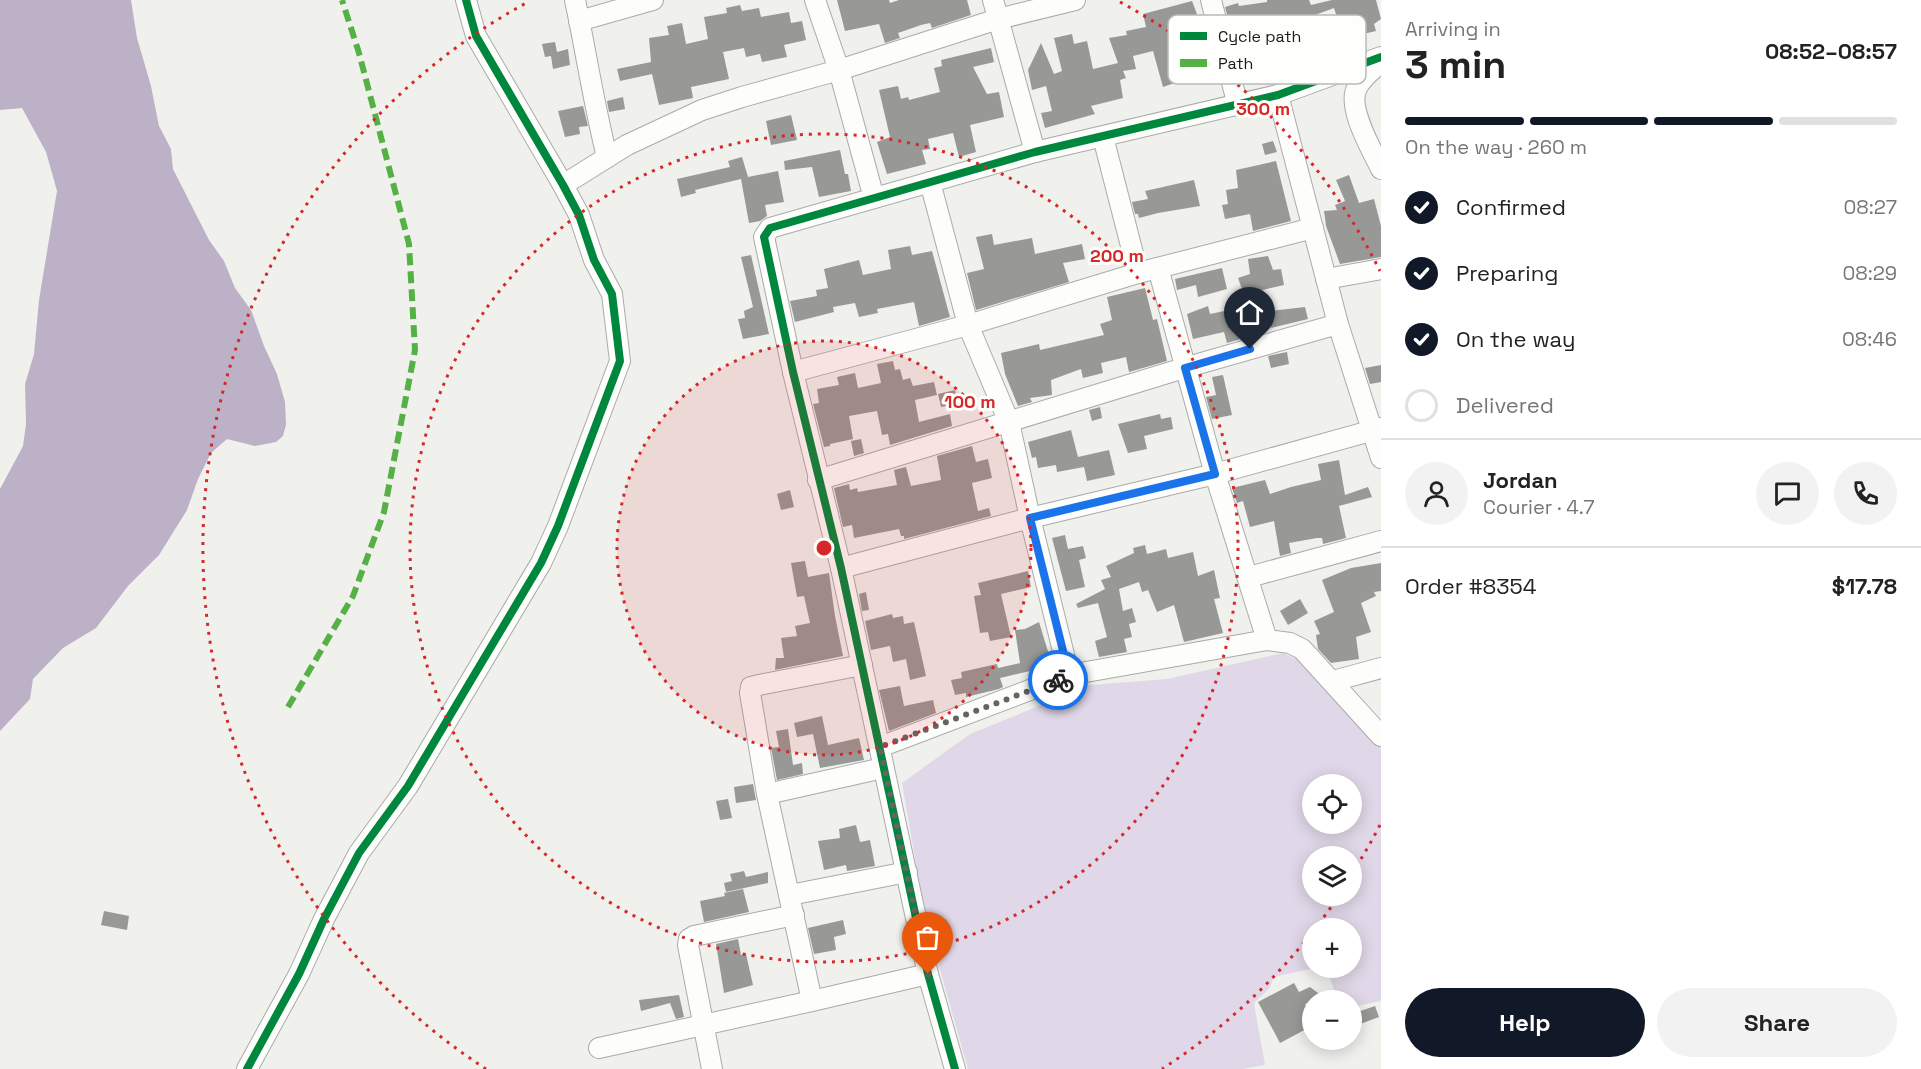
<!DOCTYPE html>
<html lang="en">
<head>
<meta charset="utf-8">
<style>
  body { margin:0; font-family:"Space Grotesk",sans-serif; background:#f2f2f2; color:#222; height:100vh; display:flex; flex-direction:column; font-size:22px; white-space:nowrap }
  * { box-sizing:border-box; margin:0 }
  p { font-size:20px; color:#767676 }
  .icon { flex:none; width:33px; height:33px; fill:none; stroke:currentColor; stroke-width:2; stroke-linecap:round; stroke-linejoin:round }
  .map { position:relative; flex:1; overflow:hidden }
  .side { display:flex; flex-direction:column; background:#fff; width:540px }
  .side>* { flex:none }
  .buttons { position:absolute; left:1302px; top:774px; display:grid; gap:12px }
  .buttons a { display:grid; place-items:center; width:60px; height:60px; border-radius:50%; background:#fff; box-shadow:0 3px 15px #0003; font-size:30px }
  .pin { position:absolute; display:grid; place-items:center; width:51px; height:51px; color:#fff; margin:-62px -26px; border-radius:50% 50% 50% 0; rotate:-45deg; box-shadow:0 0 6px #0007 }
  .pin .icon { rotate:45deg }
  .courier { position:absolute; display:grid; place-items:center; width:60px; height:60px; margin:-30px; border:4px solid #1a73e8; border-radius:50%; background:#fff; color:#222; box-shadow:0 2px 8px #0007 }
  .summary em { font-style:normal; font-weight:600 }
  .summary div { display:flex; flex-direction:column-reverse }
  .summary { display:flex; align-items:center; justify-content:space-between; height:102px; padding:0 24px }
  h1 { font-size:39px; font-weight:600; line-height:45px }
  .bar { display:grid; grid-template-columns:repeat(4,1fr); gap:9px 6px; align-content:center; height:72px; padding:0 24px }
  .bar i { height:8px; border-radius:4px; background:#e0e0e0 }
  .bar .on { background:#111827 }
  .bar p { grid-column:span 4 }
  .line { display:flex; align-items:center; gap:15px; padding:0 24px; border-top:2px solid #e0e0e0 }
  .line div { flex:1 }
  .round { display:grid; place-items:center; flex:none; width:63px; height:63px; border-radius:32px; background:#f2f2f2 }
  ol { padding:0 24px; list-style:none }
  li { display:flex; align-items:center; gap:18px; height:66px }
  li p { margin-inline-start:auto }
  li .icon { padding:6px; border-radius:50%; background:#111827; color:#fff; stroke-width:4 }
  li:last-child { color:#767676 }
  li i { width:33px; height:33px; border:3px solid #e0e0e0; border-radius:50% }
  .cta { display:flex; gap:12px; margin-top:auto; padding:12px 24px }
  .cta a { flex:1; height:69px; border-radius:36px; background:#111827; color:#fff; font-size:24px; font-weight:600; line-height:69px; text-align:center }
  .cta a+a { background:#f2f2f2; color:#222 }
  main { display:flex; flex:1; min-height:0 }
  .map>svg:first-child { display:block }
</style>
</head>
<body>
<main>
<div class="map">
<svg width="1381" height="1069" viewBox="0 0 1381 1069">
  <rect width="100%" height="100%" fill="#f0f1ed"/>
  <!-- green -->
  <path fill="#e0d8e8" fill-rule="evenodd" d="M1283,653l23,10 75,82v256l-29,6v-7h-14l-10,-27 -8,-5h32v-40h-40v40h2l-40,9 -5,12 -15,14 11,62 -22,4h-275l-43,-152 -23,-134 68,-49 120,-49 77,-6zM1312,784h40v40h-40zM1312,856h40v40h-40z"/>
  <!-- water -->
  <polygon fill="#bdb1c7" points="0,0 131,0 137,38 151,86 159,126 171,149 173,169 209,240 224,261 235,288 251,310 264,346 277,374 285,402 286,425 283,436 276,442 255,446 227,439 211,453 198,479 187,510 159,555 128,586 96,628 63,648 33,679 30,699 0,731 0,489 23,446 26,424 25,384 34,354 39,300 57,191 46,152 22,108 0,110"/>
  <!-- building -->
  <g fill="#989896">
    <polygon points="837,0 889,0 890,3 899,0 967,0 971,15 932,28 930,23 921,25 898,33 900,38 885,43 879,24 845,31"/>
    <polygon points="1267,0 1309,0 1311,5 1332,0 1376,0 1381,19 1374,24 1376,31 1363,34 1361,25 1341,30 1334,8 1315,15 1320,36 1330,32 1334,54 1245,74 1239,52 1237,53 1225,7 1238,3 1239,6 1267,2"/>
    <polygon points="1192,1 1197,14 1190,17 1196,39 1195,40 1203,73 1163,87 1153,51 1133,56 1136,69 1123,71 1126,78 1120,80 1123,98 1091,106 1095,114 1045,128 1041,113 1052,111 1046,86 1032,90 1028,70 1041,43 1054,74 1062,71 1054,38 1072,34 1074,44 1087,41 1093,69 1118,63 1109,38 1127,35 1126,31 1146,27 1143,14"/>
    <polygon points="740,5 742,11 759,8 761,17 789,12 791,23 802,21 806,40 784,45 787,57 762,62 760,54 746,57 744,48 723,52 729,79 691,87 693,98 659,105 652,74 620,81 617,69 651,62 649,38 669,35 667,26 682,23 686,44 708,39 704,17 727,13 726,8"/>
    <polygon points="555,42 557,52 568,49 570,65 553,69 551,56 545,57 542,44"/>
    <polygon points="991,48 994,62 973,67 987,94 999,92 1004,117 970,125 976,152 959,157 953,133 928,139 930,149 922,150 926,164 887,174 877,142 890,137 879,90 898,86 901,99 908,97 909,100 940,92 934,68 942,66 941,60"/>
    <polygon points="623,97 625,109 609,112 607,101"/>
    <polygon points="583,106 588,126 579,127 580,134 565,137 558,111"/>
    <polygon points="791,115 797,140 771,145 766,121"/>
    <polygon points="1273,141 1277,152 1265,155 1262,144"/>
    <polygon points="840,150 845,174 848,174 851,191 819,197 812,167 785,170 784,161"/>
    <polygon points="742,157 748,177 778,171 784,202 765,205 767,216 760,221 749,223 741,179 695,190 696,193 681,197 677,179 730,167 728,161"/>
    <polygon points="1276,161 1291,221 1253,231 1250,214 1225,219 1222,205 1228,204 1226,190 1238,188 1236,170"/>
    <polygon points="1349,175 1359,203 1374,199 1381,226 1381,257 1340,264 1326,226 1324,211 1337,210 1335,205 1345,201 1336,180"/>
    <polygon points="1194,180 1200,206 1158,213 1139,218 1138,214 1135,214 1132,202 1148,199 1145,191"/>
    <polygon points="992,234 994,245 1032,238 1035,254 1082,244 1085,259 1063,263 1069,282 976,310 967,273 984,269 976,237"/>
    <polygon points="910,246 912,255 932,251 950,317 919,326 914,302 877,309 878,313 859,317 855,303 833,307 834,312 795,322 790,301 817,296 816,290 828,288 824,269 859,260 863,275 891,269 888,250"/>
    <polygon points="751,255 769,334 743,339 738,319 745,318 744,311 753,307 741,257"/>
    <polygon points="1268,256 1273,270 1281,269 1284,285 1262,290 1269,311 1305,307 1308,319 1271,328 1271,326 1243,336 1244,338 1227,343 1224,332 1193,339 1187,314 1208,306 1210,314 1248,306 1238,278 1250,274 1248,259"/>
    <polygon points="1222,268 1227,289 1198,297 1196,285 1177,290 1175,279"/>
    <polygon points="1145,288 1153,320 1157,319 1167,361 1129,372 1126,357 1101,363 1103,373 1083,378 1081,369 1051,380 1052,395 1030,398 1032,402 1018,406 1005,374 1001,353 1039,344 1040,350 1104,335 1100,324 1112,320 1107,297"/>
    <polygon points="1287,352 1289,364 1271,368 1268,356"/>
    <polygon points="893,361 895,370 900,369 903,380 910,378 913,386 934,382 937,395 915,400 919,422 950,414 952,426 890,445 888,434 882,435 877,411 849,416 853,439 830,444 830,446 824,447 813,404 819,403 817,389 839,385 837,377 855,373 858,388 881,383 877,364"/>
    <polygon points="1381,365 1381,382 1370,384 1365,368"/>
    <polygon points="1223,375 1232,415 1212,419 1206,397 1216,395 1212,377"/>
    <polygon points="955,390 958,404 941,407 938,394"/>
    <polygon points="1100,407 1102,418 1092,421 1089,410"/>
    <polygon points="1160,414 1161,419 1171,417 1173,429 1144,436 1147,449 1128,453 1118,424"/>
    <polygon points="1071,430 1078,457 1109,450 1115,475 1087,481 1084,467 1057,472 1056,465 1038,468 1036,457 1032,458 1028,442"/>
    <polygon points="861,439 864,453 854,456 851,441"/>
    <polygon points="972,446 976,462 988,459 992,478 972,483 978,511 989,508 991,516 904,539 904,536 901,536 899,529 854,538 852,525 843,527 834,488 849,484 850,490 857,488 858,492 897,485 894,470 906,467 911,486 941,480 937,456"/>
    <polygon points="1339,460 1345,495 1368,487 1372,497 1339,506 1346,538 1323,544 1322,538 1317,538 1289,543 1291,553 1280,556 1274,521 1250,527 1243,501 1237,503 1232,488 1265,480 1270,494 1291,487 1321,480 1318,464"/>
    <polygon points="790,490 794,507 781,510 777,494"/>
    <polygon points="1065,535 1068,549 1083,546 1086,558 1079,560 1085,587 1066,591 1052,538"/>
    <polygon points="1145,545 1147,554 1166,549 1168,558 1193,552 1198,576 1214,570 1220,598 1214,599 1223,633 1184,642 1174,605 1157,612 1148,590 1142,592 1139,582 1119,589 1123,611 1132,608 1136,622 1129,624 1132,637 1124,639 1127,652 1099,657 1095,641 1107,637 1098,603 1078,608 1076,604 1105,589 1101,580 1111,577 1106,566 1134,553 1133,548"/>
    <polygon points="805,561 808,577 829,573 835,616 843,656 775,670 776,658 784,658 781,638 797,636 795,626 810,623 804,596 797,597 791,563"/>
    <polygon points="1381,563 1381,591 1374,592 1376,596 1361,603 1371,632 1356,637 1359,659 1331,663 1318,649 1316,635 1320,634 1314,621 1334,612 1322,580 1351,568"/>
    <polygon points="1028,571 1031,587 1001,594 1011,637 990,641 988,632 980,633 974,596 981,595 978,583"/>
    <polygon points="866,592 869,610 862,611 859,594"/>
    <polygon points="1300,599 1308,613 1288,625 1280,611"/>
    <polygon points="892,614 893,618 903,616 904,624 914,622 926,676 910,680 906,659 893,662 890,646 871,650 865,621"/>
    <polygon points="1039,622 1053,668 1032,676 1030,671 1000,678 1003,687 999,689 966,697 966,693 955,695 951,680 962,678 961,672 997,664 998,668 1020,663 1015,630 1025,629"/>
    <polygon points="900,686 904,706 933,700 936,713 889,731 879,690"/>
    <polygon points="822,716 828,745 859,738 864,760 820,768 813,734 797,737 794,723"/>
    <polygon points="788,729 793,765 802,763 803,774 777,780 771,748 779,747 776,731"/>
    <polygon points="753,784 756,800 736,803 734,787"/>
    <polygon points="728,799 732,818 720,820 716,801"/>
    <polygon points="856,825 860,842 870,840 875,866 847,871 846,865 824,870 818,841 840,838 839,829"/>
    <polygon points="744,871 746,877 768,872 768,883 726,892 724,883 732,881 730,874"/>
    <polygon points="743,889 749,912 704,922 700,901 725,896 724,893"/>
    <polygon points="104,911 129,916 127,930 101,925"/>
    <polygon points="843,920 846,934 834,937 836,950 814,954 808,928"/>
    <polygon points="738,939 741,955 746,954 753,985 724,993 716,944"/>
    <polygon points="1294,983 1299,992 1310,987 1318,993 1316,1000 1305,1004 1312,1018 1312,1026 1280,1043 1258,1002"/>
    <polygon points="679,995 684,1017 676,1019 670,1003 641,1011 639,1000"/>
    <polygon points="1375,1006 1379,1017 1352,1027 1352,1014"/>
  </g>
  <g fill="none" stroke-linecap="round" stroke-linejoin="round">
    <!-- minor casing -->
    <g stroke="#aaaba8" stroke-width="22">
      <g id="minor">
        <path d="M575,0c11,52 19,105 32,157"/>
        <polyline points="815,0 839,70 874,198"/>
        <polyline points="993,0 1035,152"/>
        <polyline points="1211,0 1238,106"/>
        <polyline points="579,21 653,0"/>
        <path d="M1381,62c-8,7 -18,15 -23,24 -13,19 14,64 23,83"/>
        <polyline points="1278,95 1338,324 1381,458"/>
        <polyline points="1103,137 1138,273"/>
        <polyline points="930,182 968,325 1009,422 1030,518 1069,675"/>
        <polyline points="563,185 627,145 702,110 742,97 839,70 998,19 1075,0"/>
        <polyline points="1158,268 1215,474 1267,640 1290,643 1302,649 1381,736"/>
        <polyline points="1326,279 1381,269"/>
        <polyline points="793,372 968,325 1138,273 1313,228"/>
        <polyline points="818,480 1184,368 1338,324"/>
        <polyline points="841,568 1030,518 1215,474 1381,428"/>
        <polyline points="1249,577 1381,541"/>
        <polyline points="1333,681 1381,668"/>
        <polyline points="880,747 1069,675 1267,640"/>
        <polyline points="767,794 883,768"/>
        <polyline points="790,895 907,872"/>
        <polyline points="812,1001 767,794 750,693 751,687 759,685 862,665"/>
        <polyline points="599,1048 812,1001 928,974"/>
        <polyline points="247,1069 299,974 324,919 359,853 408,786 541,563 558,526 620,361 612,294 594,260 579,215 563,185 476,36 466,0"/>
        <polyline points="712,1069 688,945 689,939 694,936 794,915"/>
        <polyline points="955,1069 928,974 841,568 793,372 764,237 770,228 1035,152 1278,95 1381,57"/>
      </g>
    </g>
    <!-- minor -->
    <use href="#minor" stroke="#fdfdfc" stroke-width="20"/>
    <!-- quiet -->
    <polyline stroke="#55b145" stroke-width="6" stroke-dasharray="12 6" stroke-linecap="butt" points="288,707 353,596 384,512 415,350 409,244 359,53 342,0"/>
    <!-- cycleway casing -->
    <g stroke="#fefffc" stroke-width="11">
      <g id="cycleway">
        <polyline points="247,1069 299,974 324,919 359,853 408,786 541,563 558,526 620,361 612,294 594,260 579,215 563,185 476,36 466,0"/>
        <polyline points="955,1069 928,974 841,568 793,372 764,237 770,228 1035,152 1278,95 1381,57"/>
      </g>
    </g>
    <!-- cycleway -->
    <use href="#cycleway" stroke="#00873e" stroke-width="8"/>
  </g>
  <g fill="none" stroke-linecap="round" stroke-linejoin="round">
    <!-- done -->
    <polyline stroke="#646563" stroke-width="6" stroke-dasharray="0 10.8" points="928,974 880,747 1058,680"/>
    <!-- route -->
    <polyline stroke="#1a73e8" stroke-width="8" points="1058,680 1069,675 1030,518 1215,474 1185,368 1250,349"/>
  </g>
  <!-- distance rings -->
  <circle cx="824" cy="548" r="207" fill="#d62828" fill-opacity=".12"/>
  <g fill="none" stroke="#d62828" stroke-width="3" stroke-dasharray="3 6">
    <circle cx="824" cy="548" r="207"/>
    <circle cx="824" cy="548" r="414"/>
    <path d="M1380 825A621 621 0 0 1 1353 872M1336 900A621 621 0 0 1 1317 926M1310 935A621 621 0 0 1 1162 1069M486 1069A621 621 0 0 1 528 2M1120 2A621 621 0 0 1 1380 271"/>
  </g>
  <!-- legend -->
  <rect x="1168" y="15" width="198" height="69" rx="9" fill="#fefffc" stroke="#b9bab8" stroke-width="1.5"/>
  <rect x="1180" y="32" width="27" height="8" fill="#00873e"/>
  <rect x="1180" y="59" width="27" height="8" fill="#55b145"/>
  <g font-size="16" fill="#191a18">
    <text x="1218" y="42">Cycle path</text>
    <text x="1218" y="69">Path</text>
  </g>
  <circle cx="824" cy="548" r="9" fill="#d62828" stroke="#fefffc" stroke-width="3"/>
  <g font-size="18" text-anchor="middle" font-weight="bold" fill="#d62828" stroke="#fefffc" stroke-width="6" stroke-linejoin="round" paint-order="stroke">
    <text x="1263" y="115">300 m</text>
    <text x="1117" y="262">200 m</text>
    <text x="970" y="408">100 m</text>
  </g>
</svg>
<div class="buttons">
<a><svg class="icon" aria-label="locate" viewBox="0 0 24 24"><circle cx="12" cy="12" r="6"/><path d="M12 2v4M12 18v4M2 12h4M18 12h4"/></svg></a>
<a><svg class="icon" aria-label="layers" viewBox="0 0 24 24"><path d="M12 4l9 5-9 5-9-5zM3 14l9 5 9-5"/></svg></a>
<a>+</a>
<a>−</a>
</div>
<div class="pin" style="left:928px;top:974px;background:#ea580c"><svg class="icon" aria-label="bag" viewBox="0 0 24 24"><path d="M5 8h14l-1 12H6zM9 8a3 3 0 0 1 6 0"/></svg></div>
<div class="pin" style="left:1250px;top:349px;background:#1f2937"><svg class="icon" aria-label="home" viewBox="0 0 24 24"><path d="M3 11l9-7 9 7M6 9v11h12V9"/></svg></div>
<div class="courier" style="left:1058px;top:680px"><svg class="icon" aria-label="bike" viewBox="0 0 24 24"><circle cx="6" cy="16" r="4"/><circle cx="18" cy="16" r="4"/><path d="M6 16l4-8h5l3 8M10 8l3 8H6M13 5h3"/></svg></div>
</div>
<section class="side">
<div class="summary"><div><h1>3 min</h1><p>Arriving in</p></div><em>08:52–08:57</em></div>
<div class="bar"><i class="on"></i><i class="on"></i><i class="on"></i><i></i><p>On the way · 260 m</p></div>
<ol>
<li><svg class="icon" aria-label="check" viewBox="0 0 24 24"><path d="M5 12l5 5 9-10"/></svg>Confirmed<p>08:27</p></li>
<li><svg class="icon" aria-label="check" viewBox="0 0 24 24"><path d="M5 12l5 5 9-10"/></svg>Preparing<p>08:29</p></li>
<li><svg class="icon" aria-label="check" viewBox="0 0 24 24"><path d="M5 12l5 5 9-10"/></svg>On the way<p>08:46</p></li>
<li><i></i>Delivered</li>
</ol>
<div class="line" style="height:108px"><a class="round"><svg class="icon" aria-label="person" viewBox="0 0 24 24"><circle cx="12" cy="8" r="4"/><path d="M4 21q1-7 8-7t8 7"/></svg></a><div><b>Jordan</b><p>Courier · 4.7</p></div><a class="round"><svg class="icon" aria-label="chat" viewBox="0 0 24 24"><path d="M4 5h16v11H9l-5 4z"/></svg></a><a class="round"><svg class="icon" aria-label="phone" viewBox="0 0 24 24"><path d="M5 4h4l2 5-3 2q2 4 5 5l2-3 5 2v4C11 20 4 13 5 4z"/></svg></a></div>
<div class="line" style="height:78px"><div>Order #8354</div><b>$17.78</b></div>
<div class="cta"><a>Help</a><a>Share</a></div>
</section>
</main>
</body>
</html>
